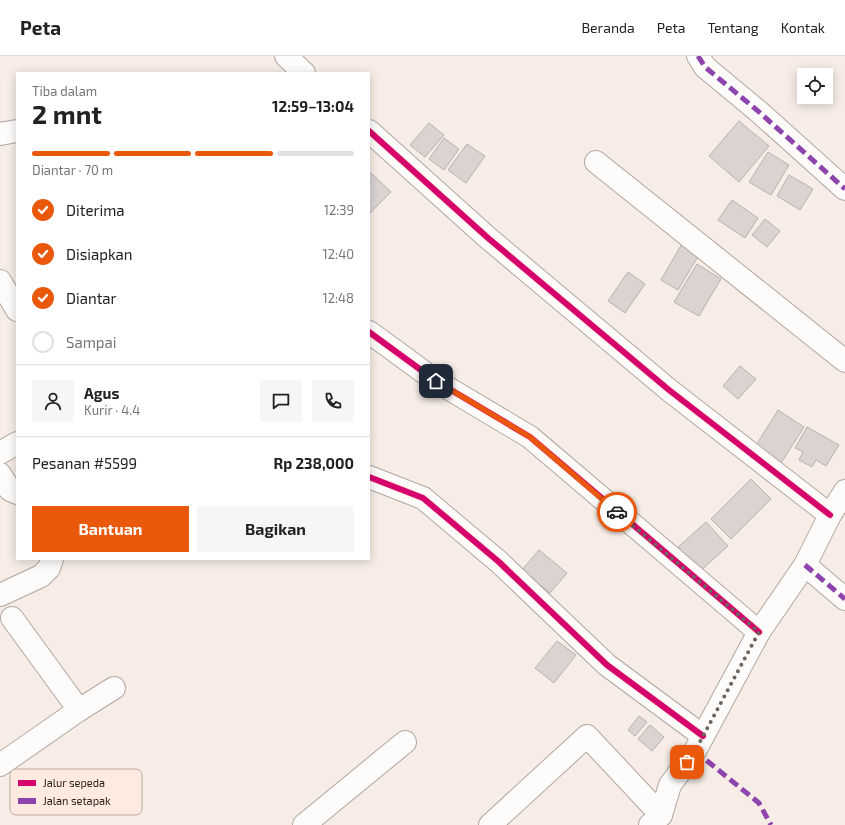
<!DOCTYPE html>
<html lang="id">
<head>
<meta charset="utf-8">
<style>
  body { margin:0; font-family:"Exo 2",sans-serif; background:#f6f6f6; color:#222; height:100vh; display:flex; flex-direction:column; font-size:15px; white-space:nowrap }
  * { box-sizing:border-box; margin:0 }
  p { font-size:13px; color:#767676 }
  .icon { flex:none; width:22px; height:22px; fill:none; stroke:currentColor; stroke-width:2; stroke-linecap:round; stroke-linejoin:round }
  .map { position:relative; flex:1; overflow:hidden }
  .panel { position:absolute; left:16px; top:16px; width:354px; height:488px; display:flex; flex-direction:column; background:#fff; border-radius:0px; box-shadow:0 2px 10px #0003 }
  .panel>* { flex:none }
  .fabs { position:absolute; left:797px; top:12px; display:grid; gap:8px }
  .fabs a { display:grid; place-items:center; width:36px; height:36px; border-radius:0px; background:#fff; box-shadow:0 2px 10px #0003; font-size:20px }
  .pin { position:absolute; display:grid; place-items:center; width:34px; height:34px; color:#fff; margin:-17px; border-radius:8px; box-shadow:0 2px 6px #0006 }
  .courier { position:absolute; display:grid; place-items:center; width:40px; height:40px; margin:-20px; border:3px solid #ea580c; border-radius:50%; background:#fff; color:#222; box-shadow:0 1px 5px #0007 }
  .head em { font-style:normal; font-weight:700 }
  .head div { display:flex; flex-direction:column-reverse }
  .head { display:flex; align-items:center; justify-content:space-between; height:68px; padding:0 16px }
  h1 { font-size:26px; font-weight:700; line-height:30px }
  .bar { display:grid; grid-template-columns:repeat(4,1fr); gap:6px 4px; align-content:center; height:48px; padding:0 16px }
  .bar i { height:5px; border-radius:3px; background:#e0e0e0 }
  .bar .current { background:#ea580c }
  .bar p { grid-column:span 4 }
  .line { display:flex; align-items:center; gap:10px; padding:0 16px; border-top:1px solid #e0e0e0 }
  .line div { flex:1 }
  .round { display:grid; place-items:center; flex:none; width:42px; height:42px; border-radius:0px; background:#f6f6f6 }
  ol { padding:0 16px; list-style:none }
  li { display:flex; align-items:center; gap:12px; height:44px }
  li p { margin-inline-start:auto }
  li .icon { padding:4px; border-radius:50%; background:#ea580c; color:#fff; stroke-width:4 }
  li:last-child { color:#767676 }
  li i { width:22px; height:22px; border:2px solid #e0e0e0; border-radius:50% }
  .cta { display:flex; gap:8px; margin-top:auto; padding:8px 16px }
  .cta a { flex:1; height:46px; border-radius:0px; background:#ea580c; color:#fff; font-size:16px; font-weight:700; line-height:46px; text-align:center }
  .cta a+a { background:#f6f6f6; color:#222 }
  header { display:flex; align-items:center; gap:24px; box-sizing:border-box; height:56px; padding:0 20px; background:#fff; border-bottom:1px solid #e0e0e0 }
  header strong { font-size:19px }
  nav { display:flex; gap:22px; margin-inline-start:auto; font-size:14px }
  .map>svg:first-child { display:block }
</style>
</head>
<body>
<header>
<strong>Peta</strong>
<nav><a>Beranda</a><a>Peta</a><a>Tentang</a><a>Kontak</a></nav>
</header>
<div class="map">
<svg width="845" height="769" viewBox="0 0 845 769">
  <rect width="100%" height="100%" fill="#f7ece6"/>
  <!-- building -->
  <g fill="#dbd2d2" stroke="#b9b1b0">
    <polygon points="739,65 769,90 739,126 709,100"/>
    <polygon points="429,67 444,79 425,101 410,89"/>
    <polygon points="444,82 459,93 444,114 429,103"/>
    <polygon points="467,88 485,100 466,127 448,114"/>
    <polygon points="768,96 789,109 771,139 749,126"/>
    <polygon points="371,117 391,136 369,158 369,119"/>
    <polygon points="789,119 813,133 800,154 777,140"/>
    <polygon points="732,144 758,162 745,182 718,164"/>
    <polygon points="765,163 780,175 767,191 752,179"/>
    <polygon points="683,186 700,197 678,234 661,224"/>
    <polygon points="697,208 721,223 699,260 674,246"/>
    <polygon points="628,216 645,228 625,257 608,245"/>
    <polygon points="740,310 756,323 738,343 723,330"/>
    <polygon points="778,354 804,371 781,407 755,391"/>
    <polygon points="807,371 839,389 826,410 816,404 812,411 799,404 803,396 795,392"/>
    <polygon points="751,423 771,443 731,483 711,463"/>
    <polygon points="706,466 728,490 699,516 677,492"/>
    <polygon points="539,494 567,517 550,537 522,514"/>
    <polygon points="557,585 576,599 554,627 535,612"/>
    <polygon points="639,660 647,666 635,680 628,674"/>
    <polygon points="650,669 664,681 652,695 638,683"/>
  </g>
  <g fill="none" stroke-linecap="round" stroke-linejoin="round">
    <!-- minor casing -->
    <g stroke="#afa7a2" stroke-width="24">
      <g id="minor">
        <polyline points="286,0 304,17"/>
        <polyline points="698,0 705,11 758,55 845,133"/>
        <polyline points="369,75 488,182 669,334 830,459"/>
        <polyline points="0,78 17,75"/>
        <polyline points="596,106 845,305"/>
        <polyline points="0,225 17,254"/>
        <polyline points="369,276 436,325 530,381 759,576"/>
        <polyline points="0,397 17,387"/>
        <polyline points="0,418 10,434 17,437"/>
        <polyline points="369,421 423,442 499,506 607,609 703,680"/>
        <polyline points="805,509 845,543"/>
        <polyline points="0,539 41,520 49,512 52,503"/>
        <polyline points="12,562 79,654"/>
        <polyline points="0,709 79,654 114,632"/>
        <polyline points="304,769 405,686"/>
        <polyline points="490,769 587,680 661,759"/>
        <polyline points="650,769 661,759 670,729 695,695 759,576 805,509 830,459 845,435"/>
      </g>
    </g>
    <!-- minor -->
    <use href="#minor" stroke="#fefcfb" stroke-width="22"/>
    <!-- quiet -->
    <g stroke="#8e44ad" stroke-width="5" stroke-dasharray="10 5" stroke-linecap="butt">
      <polyline points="698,0 705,11 758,55 845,133"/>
      <polyline points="805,509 845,543"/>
      <polyline points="695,695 759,747 771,769"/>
    </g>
    <!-- cycleway casing -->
    <g stroke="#feeadf" stroke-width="8">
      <g id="cycleway">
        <polyline points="369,75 488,182 669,334 830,459"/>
        <polyline points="369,276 436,325 530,381 759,576"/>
        <polyline points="369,421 423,442 499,506 607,609 703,680"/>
      </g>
    </g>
    <!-- cycleway -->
    <use href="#cycleway" stroke="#d6006c" stroke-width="6"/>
  </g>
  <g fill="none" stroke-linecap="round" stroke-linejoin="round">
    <!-- done -->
    <polyline stroke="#6d6560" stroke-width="4" stroke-dasharray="0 7.2" points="617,456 759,576 695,695 687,706"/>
    <!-- route -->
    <polyline stroke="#ea580c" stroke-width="5" points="436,325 530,381 617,456"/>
  </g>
  <!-- legend -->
  <rect x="10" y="713" width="132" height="46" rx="6" fill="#feeadf" stroke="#bcaca3" stroke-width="1"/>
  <rect x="18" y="724" width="18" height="6" fill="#d6006c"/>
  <rect x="18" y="742" width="18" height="6" fill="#8e44ad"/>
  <g font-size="11" fill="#231c18">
    <text x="43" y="731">Jalur sepeda</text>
    <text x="43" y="749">Jalan setapak</text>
  </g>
</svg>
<div class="fabs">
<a><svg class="icon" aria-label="locate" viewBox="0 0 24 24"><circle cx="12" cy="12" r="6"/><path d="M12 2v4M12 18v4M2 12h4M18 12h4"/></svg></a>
</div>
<div class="pin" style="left:687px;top:706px;background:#ea580c"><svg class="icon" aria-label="bag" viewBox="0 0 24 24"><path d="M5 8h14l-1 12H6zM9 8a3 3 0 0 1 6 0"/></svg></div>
<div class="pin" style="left:436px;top:325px;background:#1f2937"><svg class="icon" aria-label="home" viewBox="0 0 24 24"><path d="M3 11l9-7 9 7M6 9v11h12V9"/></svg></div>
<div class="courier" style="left:617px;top:456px"><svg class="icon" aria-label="car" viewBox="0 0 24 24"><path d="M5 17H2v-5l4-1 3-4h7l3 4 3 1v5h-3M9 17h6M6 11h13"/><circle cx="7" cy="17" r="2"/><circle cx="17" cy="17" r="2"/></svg></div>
<section class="panel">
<div class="head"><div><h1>2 mnt</h1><p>Tiba dalam</p></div><em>12:59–13:04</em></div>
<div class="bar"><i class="current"></i><i class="current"></i><i class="current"></i><i></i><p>Diantar · 70 m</p></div>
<ol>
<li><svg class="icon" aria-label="check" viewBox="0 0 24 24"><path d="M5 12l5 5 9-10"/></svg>Diterima<p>12:39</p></li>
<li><svg class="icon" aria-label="check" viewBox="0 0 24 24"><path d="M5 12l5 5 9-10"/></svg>Disiapkan<p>12:40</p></li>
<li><svg class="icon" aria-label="check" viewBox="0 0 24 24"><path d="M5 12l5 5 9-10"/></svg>Diantar<p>12:48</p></li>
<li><i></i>Sampai</li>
</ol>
<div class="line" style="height:72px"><a class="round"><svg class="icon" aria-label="person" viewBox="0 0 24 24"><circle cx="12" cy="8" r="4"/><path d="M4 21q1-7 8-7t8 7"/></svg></a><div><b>Agus</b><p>Kurir · 4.4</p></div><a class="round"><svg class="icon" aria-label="chat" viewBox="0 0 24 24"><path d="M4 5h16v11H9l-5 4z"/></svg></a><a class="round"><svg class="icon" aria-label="phone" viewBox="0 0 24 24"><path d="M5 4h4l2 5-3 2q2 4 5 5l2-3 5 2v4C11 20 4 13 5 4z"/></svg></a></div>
<div class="line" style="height:52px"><div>Pesanan #5599</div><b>Rp 238,000</b></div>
<div class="cta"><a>Bantuan</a><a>Bagikan</a></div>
</section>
</div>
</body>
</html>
